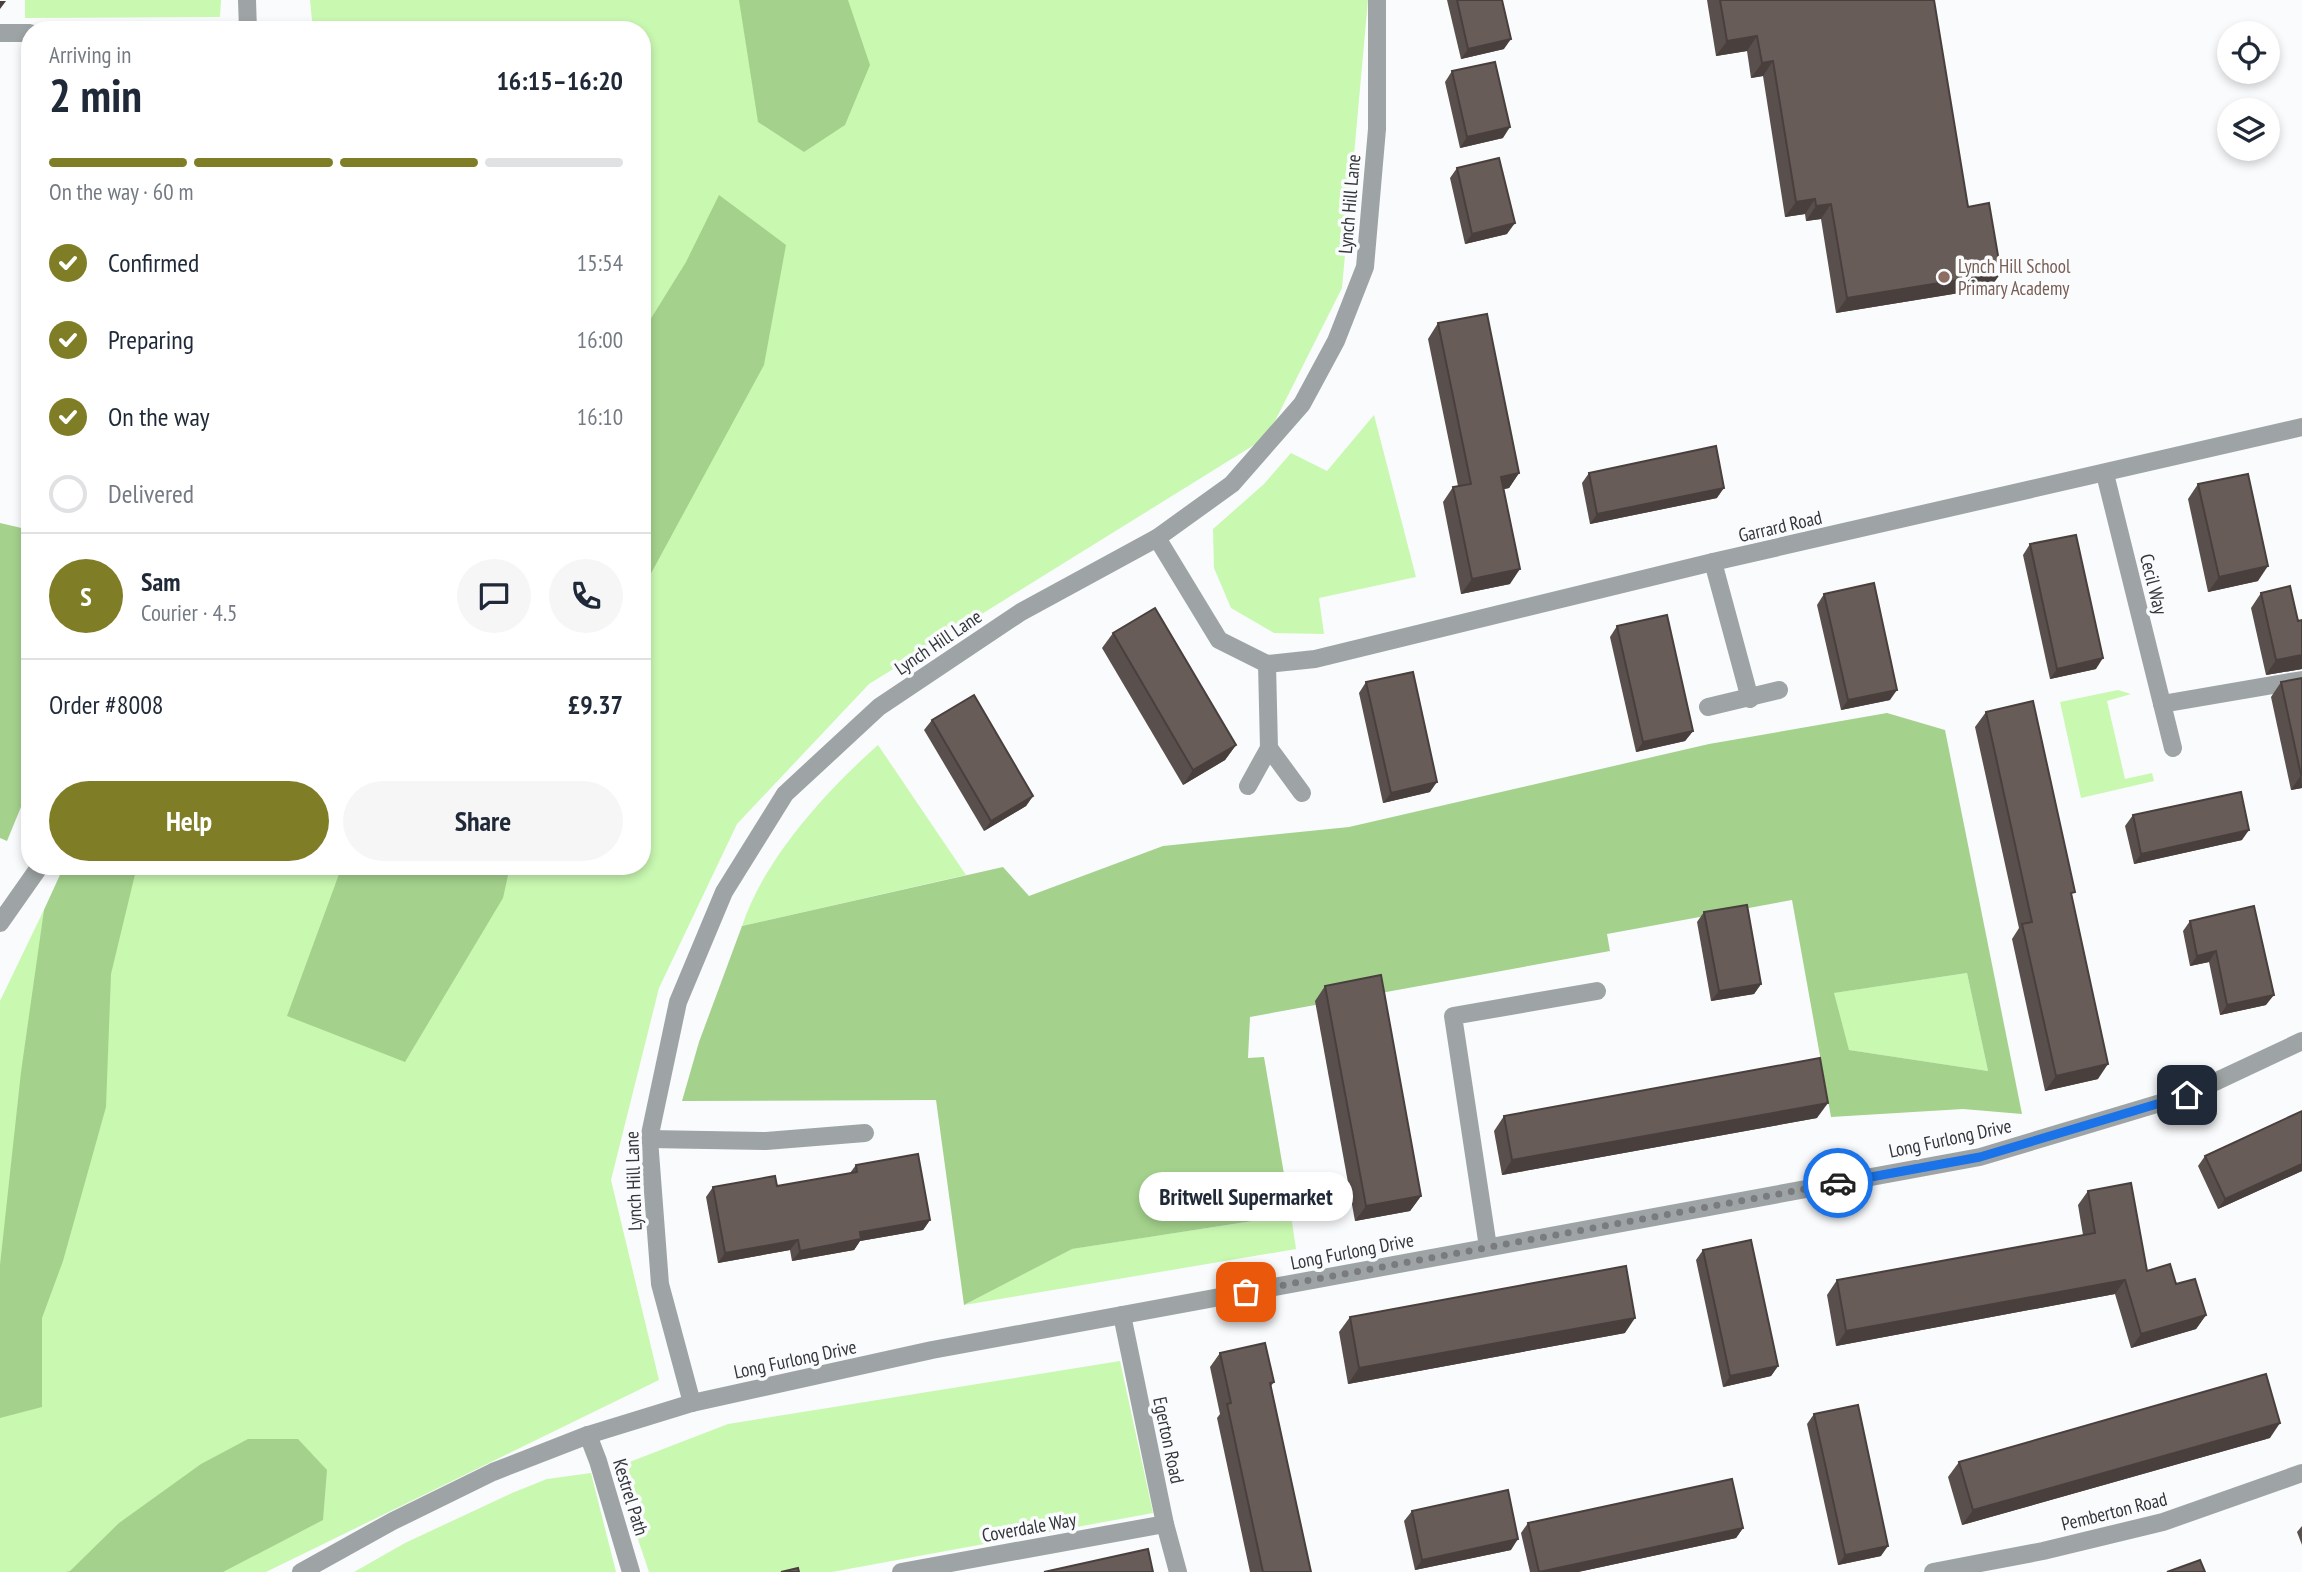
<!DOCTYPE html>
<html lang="en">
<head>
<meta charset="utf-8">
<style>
  body { margin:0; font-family:"PT Sans Narrow",sans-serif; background:#f6f6f7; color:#1f2937; height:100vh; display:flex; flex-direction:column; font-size:26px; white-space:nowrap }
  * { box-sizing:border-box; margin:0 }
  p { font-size:23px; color:#747a83 }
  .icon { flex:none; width:38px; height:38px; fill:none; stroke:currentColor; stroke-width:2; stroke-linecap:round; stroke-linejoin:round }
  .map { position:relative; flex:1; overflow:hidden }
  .panel { position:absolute; left:21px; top:21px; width:630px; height:854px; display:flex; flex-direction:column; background:#fff; border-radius:28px; box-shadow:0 4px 10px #0003 }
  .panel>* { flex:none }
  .buttons { position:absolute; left:2217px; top:21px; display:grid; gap:14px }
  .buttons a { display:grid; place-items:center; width:63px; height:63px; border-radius:50%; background:#fff; box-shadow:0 4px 10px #0003; font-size:35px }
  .pin { position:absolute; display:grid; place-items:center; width:60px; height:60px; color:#fff; margin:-30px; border-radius:14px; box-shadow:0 4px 10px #0006 }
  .courier { position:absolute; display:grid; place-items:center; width:70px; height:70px; margin:-35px; border:5px solid #1a73e8; border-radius:50%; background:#fff; color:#222; box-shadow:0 2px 9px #0007 }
  .bubble { position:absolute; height:49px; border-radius:24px; background:#fff; box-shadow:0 4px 10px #0003; font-size:23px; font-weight:600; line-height:49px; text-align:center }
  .head em { font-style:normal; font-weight:600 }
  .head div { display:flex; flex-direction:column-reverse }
  .head { display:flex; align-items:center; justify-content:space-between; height:119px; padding:0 28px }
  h1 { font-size:46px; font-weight:600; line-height:52px }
  .bar { display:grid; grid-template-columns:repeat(4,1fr); gap:10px 7px; align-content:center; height:84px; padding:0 28px }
  .bar i { height:9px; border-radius:5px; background:#e0e1e3 }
  .bar .selected { background:#7f7e26 }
  .bar p { grid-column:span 4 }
  .line { display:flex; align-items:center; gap:18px; padding:0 28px; border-top:2px solid #e0e1e3 }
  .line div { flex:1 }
  .round { display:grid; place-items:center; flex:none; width:74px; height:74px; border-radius:37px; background:#f6f6f7 }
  ol { padding:0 28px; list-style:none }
  li { display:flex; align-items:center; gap:21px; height:77px }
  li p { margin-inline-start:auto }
  li .icon { padding:7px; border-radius:50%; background:#7f7e26; color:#fff; stroke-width:4 }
  li:last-child { color:#747a83 }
  li i { width:38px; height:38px; border:4px solid #e0e1e3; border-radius:50% }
  .action { display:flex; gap:14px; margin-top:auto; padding:14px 28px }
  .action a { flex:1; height:80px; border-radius:42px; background:#7f7e26; color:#fff; font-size:28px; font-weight:600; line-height:80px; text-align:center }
  .action a+a { background:#f6f6f7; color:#1f2937 }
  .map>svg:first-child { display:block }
</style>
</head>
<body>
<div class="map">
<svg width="2302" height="1572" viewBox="0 0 2302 1572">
  <rect width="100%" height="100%" fill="#fafbfd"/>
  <!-- green -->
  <g fill="#c9f8b1">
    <polygon points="25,0 221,0 220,17 25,18"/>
    <polygon points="310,0 1368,0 1342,288 1267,437 869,684 737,824 659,988 611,1180 659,1380 266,1572 0,1572 0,1001 65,866 642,866 642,30 313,30"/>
    <polygon points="1374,415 1416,577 1319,598 1324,634 1274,633 1231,608 1214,568 1213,529 1264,484 1291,453 1327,471"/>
    <polygon points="2118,690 2131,694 2107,701 2125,779 2152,773 2154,781 2081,798 2060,702"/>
    <path d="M878,745l88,130 -224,51c22,-67 84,-135 136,-181z"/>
    <polygon points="1967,973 1988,1071 1848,1050 1833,993"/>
    <polygon points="1291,1215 1296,1249 964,1305 1071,1249"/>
    <polygon points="1120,1361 1153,1513 832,1572 649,1572 614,1468 728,1424"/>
    <polygon points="591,1473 616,1572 354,1572 405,1543 512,1493 547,1479"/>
  </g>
  <!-- forest -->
  <g fill="#a4d28c" fill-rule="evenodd">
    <polygon points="739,0 848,0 870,65 845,125 804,152 758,122"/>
    <polygon points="719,195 786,245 764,365 642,590 642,333 686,262"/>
    <polygon points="0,523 30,530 30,785 7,841 0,838"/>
    <path d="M1887,713l58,17 77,384 -59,-5 -132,8 -39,-217 -185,34 3,17 -360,66 -2,41 16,-1 27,158 -219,34 -108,56 -28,-205 -254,1 17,-59 43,-116 261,-59 26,29 134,-50 186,-19 360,-83zM1967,973l21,98 -139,-21 -15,-57z"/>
    <polygon points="64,866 137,866 111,974 106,1107 63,1261 42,1318 42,1407 0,1418 0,1265 21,1072 44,910"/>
    <polygon points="342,866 510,866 503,898 405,1062 287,1016"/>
    <polygon points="248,1439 298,1439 327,1470 323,1520 223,1572 66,1572 70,1571 119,1523 201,1464"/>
  </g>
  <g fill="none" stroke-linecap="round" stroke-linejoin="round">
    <!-- minor -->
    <g stroke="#9ea4a5" stroke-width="18">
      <polyline points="247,0 248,30"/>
      <polyline points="0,33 30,33"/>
      <polyline points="2105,474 2173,748"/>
      <polyline points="1157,538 1219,640 1267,664 1269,748 1302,793"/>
      <polyline points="1713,562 1750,699"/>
      <polyline points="1267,664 1315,659 1713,562 2302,427"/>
      <polyline points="2162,704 2302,680"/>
      <polyline points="1708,707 1779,690"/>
      <polyline points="1248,786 1269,748"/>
      <polyline points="0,923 40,866"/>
      <polyline points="649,1139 766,1141 865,1133"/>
      <polyline points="1488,1247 1453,1016 1597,991"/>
      <polyline points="1122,1315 1165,1524 1178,1572"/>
      <polyline points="692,1403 660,1284 649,1139 678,1002 724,892 785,794 879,707 1021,612 1157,538 1232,484 1302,404 1336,341 1365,267 1377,129 1377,0"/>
      <polyline points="588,1435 598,1461 631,1572"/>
      <polyline points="901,1572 1165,1524"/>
      <polyline points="1933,1572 2043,1551 2163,1522 2302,1473"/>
    </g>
    <!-- tertiary -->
    <polyline stroke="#9ea4a5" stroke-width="18" points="301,1572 393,1521 493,1472 588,1435 692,1403 932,1350 1980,1157 2187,1095 2302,1041"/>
  </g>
  <!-- wall -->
  <g fill="#594f4d">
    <polygon points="1447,0 1502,0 1504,49 1461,59"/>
    <polygon points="1707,0 1934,0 1968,207 1990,288 1836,313 1821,219 1806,221 1805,214 1785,217 1763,76 1751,78 1747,51 1716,56"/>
    <polygon points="1452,71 1503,138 1460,148 1445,82"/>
    <polygon points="1457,168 1507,234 1465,244 1450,178"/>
    <polygon points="1438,323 1519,473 1509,488 1504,489 1510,584 1461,594 1443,502 1453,487 1458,486 1428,339"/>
    <polygon points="1589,473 1717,498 1590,524 1582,483"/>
    <polygon points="2198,484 2258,581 2208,592 2188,499"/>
    <polygon points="2030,544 2096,669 2050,679 2023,555"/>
    <polygon points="2261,593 2298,621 2302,620 2302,669 2266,675 2251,608"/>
    <polygon points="1824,594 1890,700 1841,710 1817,605"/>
    <polygon points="1617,626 1693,731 1685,741 1636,752 1610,637"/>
    <polygon points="1113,633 1236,745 1225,760 1183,785 1102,648"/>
    <polygon points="2302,678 2302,788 2291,790 2271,697 2281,682"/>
    <polygon points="1366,682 1430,792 1383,803 1359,693"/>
    <polygon points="1986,712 2072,897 2098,1079 2045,1091 2012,939 2019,928 1975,727"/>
    <polygon points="932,720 1033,796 1026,806 984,831 924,730"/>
    <polygon points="2133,815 2242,840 2134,864 2125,826"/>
    <polygon points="1704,912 1761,984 1754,994 1711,1001 1697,922"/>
    <polygon points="2190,921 2266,1005 2220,1015 2209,962 2190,966 2183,931"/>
    <polygon points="1325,986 1421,1196 1410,1211 1355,1221 1315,1001"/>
    <polygon points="2302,1111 2302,1171 2218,1209 2198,1166 2205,1156"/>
    <polygon points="1504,1116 1817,1118 1502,1175 1494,1131"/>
    <polygon points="856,1165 930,1220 923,1230 860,1241 854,1250 792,1261 790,1250 718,1263 706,1197 713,1187 777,1186 850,1173"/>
    <polygon points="2088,1191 2147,1271 2176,1284 2206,1315 2196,1329 2131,1348 2115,1294 1836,1346 1827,1295 1837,1280 2083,1235 2078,1205"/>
    <polygon points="1703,1250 1778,1366 1771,1376 1723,1387 1696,1260"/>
    <polygon points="1350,1317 1625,1333 1348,1384 1339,1332"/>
    <polygon points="1220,1353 1274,1382 1271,1386 1311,1572 1250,1572 1217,1418 1220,1414 1210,1367"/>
    <polygon points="1814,1414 1881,1556 1838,1565 1807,1424"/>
    <polygon points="2270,1438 1962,1525 1948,1477 1959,1462"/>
    <polygon points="1412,1511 1511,1550 1415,1570 1404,1521"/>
    <polygon points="1528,1523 1743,1528 1736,1538 1578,1572 1530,1572 1521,1533"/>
    <polygon points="2302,1526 2302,1545 2297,1532"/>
  </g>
  <!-- shaded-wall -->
  <g fill="#49403e">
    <polygon points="0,1 6,1 0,9"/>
    <polygon points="1757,36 1747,51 1716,56 1727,41"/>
    <polygon points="1511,39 1504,49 1461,59 1468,49"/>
    <polygon points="1773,61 1763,76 1751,78 1762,63"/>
    <polygon points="1510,127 1503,138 1460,148 1467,137"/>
    <polygon points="1815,199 1805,214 1785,217 1796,202"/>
    <polygon points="1831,204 1821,219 1806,221 1816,206"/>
    <polygon points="1515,223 1507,234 1465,244 1472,234"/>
    <polygon points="2001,273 1990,288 1836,313 1847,298"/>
    <polygon points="1519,473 1509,488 1491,492 1501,477"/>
    <polygon points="1724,488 1717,498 1590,524 1597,514"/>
    <polygon points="2268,566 2258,581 2208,592 2219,577"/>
    <polygon points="1520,569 1510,584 1461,594 1472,579"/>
    <polygon points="2302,655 2302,669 2266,675 2276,660"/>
    <polygon points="2103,658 2096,669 2050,679 2057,669"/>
    <polygon points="1897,690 1890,700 1841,710 1848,700"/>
    <polygon points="1693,731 1685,741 1636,752 1643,742"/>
    <polygon points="1236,745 1225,760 1183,785 1193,770"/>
    <polygon points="2301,775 2302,788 2291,790"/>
    <polygon points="1437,782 1430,792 1383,803 1391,793"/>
    <polygon points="1033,796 1026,806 984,831 991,821"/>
    <polygon points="2249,830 2242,840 2134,864 2141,854"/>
    <polygon points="2216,951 2209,962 2190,966 2197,956"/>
    <polygon points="1761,984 1754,994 1711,1001 1719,991"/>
    <polygon points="2274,995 2266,1005 2220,1015 2227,1005"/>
    <polygon points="2108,1064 2098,1079 2045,1091 2056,1076"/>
    <polygon points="1828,1103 1817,1118 1502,1175 1512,1160"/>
    <polygon points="2302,1164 2302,1171 2218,1209 2225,1199"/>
    <polygon points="1421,1196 1410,1211 1355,1221 1366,1206"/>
    <polygon points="930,1220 923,1230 860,1241 854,1250 792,1261 800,1251 860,1232"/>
    <polygon points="798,1240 790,1250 718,1263 725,1253"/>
    <polygon points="2125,1280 2115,1294 1836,1346 1846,1331"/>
    <polygon points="2206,1315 2196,1329 2131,1348 2141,1334"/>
    <polygon points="1635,1318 1625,1333 1348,1384 1359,1368"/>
    <polygon points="1778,1366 1771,1376 1723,1387 1730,1376"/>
    <polygon points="2280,1423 2270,1438 1962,1525 1973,1510"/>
    <polygon points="1743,1528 1736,1538 1578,1572 1539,1572"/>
    <polygon points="1518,1539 1511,1550 1415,1570 1422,1560"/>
    <polygon points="1888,1546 1881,1556 1838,1565 1845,1555"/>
  </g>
  <!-- building -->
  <g fill="#685c59" stroke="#49403e" stroke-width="2">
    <polygon points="1457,0 1502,0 1511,39 1468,49"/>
    <polygon points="1720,0 1934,0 1968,207 1989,203 2001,273 1847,298 1831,204 1816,206 1815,199 1796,202 1773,61 1762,63 1757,36 1727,41"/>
    <polygon points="1495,62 1510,127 1467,137 1452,71"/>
    <polygon points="1499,158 1515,223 1472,234 1457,168"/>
    <polygon points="1487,314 1519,473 1501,477 1520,569 1472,579 1453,487 1471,484 1438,323"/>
    <polygon points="1716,446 1724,488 1597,514 1589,473"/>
    <polygon points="2248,474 2268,566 2219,577 2198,484"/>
    <polygon points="2076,535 2103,658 2057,669 2030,544"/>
    <polygon points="1874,583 1897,690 1848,700 1824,594"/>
    <polygon points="2290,586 2298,621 2302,620 2302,655 2276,660 2261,593"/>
    <polygon points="1155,608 1236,745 1193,770 1113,633"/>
    <polygon points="1667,615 1693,731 1643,742 1617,626"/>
    <polygon points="1413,672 1437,782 1391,793 1366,682"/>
    <polygon points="2302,678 2302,775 2301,775 2281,682"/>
    <polygon points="974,695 1033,796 991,821 932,720"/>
    <polygon points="2033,701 2075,892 2071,893 2108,1064 2056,1076 2022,924 2032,922 1986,712"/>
    <polygon points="2241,792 2249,830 2141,854 2133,815"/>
    <polygon points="1747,905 1761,984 1719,991 1704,912"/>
    <polygon points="2254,906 2274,995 2227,1005 2216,951 2197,956 2190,921"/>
    <polygon points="1381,975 1421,1196 1366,1206 1325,986"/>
    <polygon points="1820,1058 1828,1103 1512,1160 1504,1116"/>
    <polygon points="2302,1111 2302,1164 2225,1199 2205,1156"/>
    <polygon points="918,1154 930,1220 860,1232 861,1239 800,1251 798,1240 725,1253 713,1187 775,1176 777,1186 857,1172 856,1165"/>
    <polygon points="2131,1183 2147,1271 2170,1264 2176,1284 2195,1279 2206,1315 2141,1334 2125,1280 1846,1331 1837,1280 2095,1233 2088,1191"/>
    <polygon points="1751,1240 1778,1366 1730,1376 1703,1250"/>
    <polygon points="1626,1266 1635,1318 1359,1368 1350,1317"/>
    <polygon points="1265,1343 1274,1382 1270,1383 1311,1572 1263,1572 1227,1404 1231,1403 1220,1353"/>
    <polygon points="2266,1374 2280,1423 1973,1510 1959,1462"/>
    <polygon points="1858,1405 1888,1546 1845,1555 1814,1414"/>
    <polygon points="1732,1479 1743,1528 1539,1572 1528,1523"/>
    <polygon points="1508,1490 1518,1539 1422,1560 1412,1511"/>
    <polygon points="1148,1549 1153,1572 1044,1572"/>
    <polygon points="2200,1560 2205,1572 2167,1572"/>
    <polygon points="798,1568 799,1572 781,1572"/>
  </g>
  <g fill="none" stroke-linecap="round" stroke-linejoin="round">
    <!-- done -->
    <polyline stroke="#797b7f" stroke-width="7" stroke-dasharray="0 12.6" points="1246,1292 1838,1183"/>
    <!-- route -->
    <polyline stroke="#1a73e8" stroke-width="9" points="1838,1183 1980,1157 2187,1095"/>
  </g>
  <!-- markers -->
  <circle fill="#8d6e63" stroke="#fafbfd" stroke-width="2.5" cx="1944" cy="277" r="7"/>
  <g text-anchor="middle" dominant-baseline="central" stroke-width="7" stroke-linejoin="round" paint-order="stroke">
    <!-- street labels -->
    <g font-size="19" fill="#34363b" stroke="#fafbfd">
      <text transform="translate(1349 204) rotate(-85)">Lynch Hill Lane</text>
      <text transform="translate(1780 526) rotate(-13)">Garrard Road</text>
      <text transform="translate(2154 584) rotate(76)">Cecil Way</text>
      <text transform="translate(938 642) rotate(-34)">Lynch Hill Lane</text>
      <text transform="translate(1950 1138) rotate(-12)">Long Furlong Drive</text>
      <text transform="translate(633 1181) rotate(-92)">Lynch Hill Lane</text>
      <text transform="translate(1352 1251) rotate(-11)">Long Furlong Drive</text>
      <text transform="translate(795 1359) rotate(-12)">Long Furlong Drive</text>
      <text transform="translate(1169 1440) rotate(78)">Egerton Road</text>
      <text transform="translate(631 1497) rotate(73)">Kestrel Path</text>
      <text transform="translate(2114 1511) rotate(-14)">Pemberton Road</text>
      <text transform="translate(1029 1527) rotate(-10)">Coverdale Way</text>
    </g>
    <!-- education labels -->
    <g font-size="19" fill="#785e54" stroke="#fafbfd" text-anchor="start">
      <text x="1958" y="266">Lynch Hill School<tspan x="1958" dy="22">Primary Academy</tspan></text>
    </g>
  </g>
</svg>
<div class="buttons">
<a><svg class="icon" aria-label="locate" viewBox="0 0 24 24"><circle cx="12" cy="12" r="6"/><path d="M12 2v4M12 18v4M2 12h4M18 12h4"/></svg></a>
<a><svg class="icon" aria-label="layers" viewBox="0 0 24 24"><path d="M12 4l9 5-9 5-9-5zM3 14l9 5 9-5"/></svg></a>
</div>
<div class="pin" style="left:1246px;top:1292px;background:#ea580c"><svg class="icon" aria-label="bag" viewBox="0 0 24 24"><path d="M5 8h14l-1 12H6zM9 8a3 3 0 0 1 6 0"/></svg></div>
<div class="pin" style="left:2187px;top:1095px;background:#1f2937"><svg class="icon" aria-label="home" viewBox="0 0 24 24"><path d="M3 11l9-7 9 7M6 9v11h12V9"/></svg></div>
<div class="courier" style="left:1838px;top:1183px"><svg class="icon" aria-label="car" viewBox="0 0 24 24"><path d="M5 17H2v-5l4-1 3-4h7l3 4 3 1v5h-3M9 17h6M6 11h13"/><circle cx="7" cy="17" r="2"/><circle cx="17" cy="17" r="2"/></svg></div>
<div class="bubble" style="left:1139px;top:1172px;width:214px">Britwell Supermarket</div>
<section class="panel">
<div class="head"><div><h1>2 min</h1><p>Arriving in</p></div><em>16:15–16:20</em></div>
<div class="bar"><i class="selected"></i><i class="selected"></i><i class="selected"></i><i></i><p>On the way · 60 m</p></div>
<ol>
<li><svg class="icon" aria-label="check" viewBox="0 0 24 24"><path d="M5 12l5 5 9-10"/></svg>Confirmed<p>15:54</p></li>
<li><svg class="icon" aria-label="check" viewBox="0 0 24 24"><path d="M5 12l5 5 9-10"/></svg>Preparing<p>16:00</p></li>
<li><svg class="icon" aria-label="check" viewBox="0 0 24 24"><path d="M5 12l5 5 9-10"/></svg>On the way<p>16:10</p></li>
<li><i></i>Delivered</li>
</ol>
<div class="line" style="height:126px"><b class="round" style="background:#7f7e26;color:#fff">S</b><div><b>Sam</b><p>Courier · 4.5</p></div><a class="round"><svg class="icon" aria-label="chat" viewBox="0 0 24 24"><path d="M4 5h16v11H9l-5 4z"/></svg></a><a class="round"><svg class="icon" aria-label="phone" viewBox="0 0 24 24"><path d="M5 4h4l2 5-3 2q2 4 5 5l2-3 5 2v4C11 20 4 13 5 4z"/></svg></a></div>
<div class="line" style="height:91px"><div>Order #8008</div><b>£9.37</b></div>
<div class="action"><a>Help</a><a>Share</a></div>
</section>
</div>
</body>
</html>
